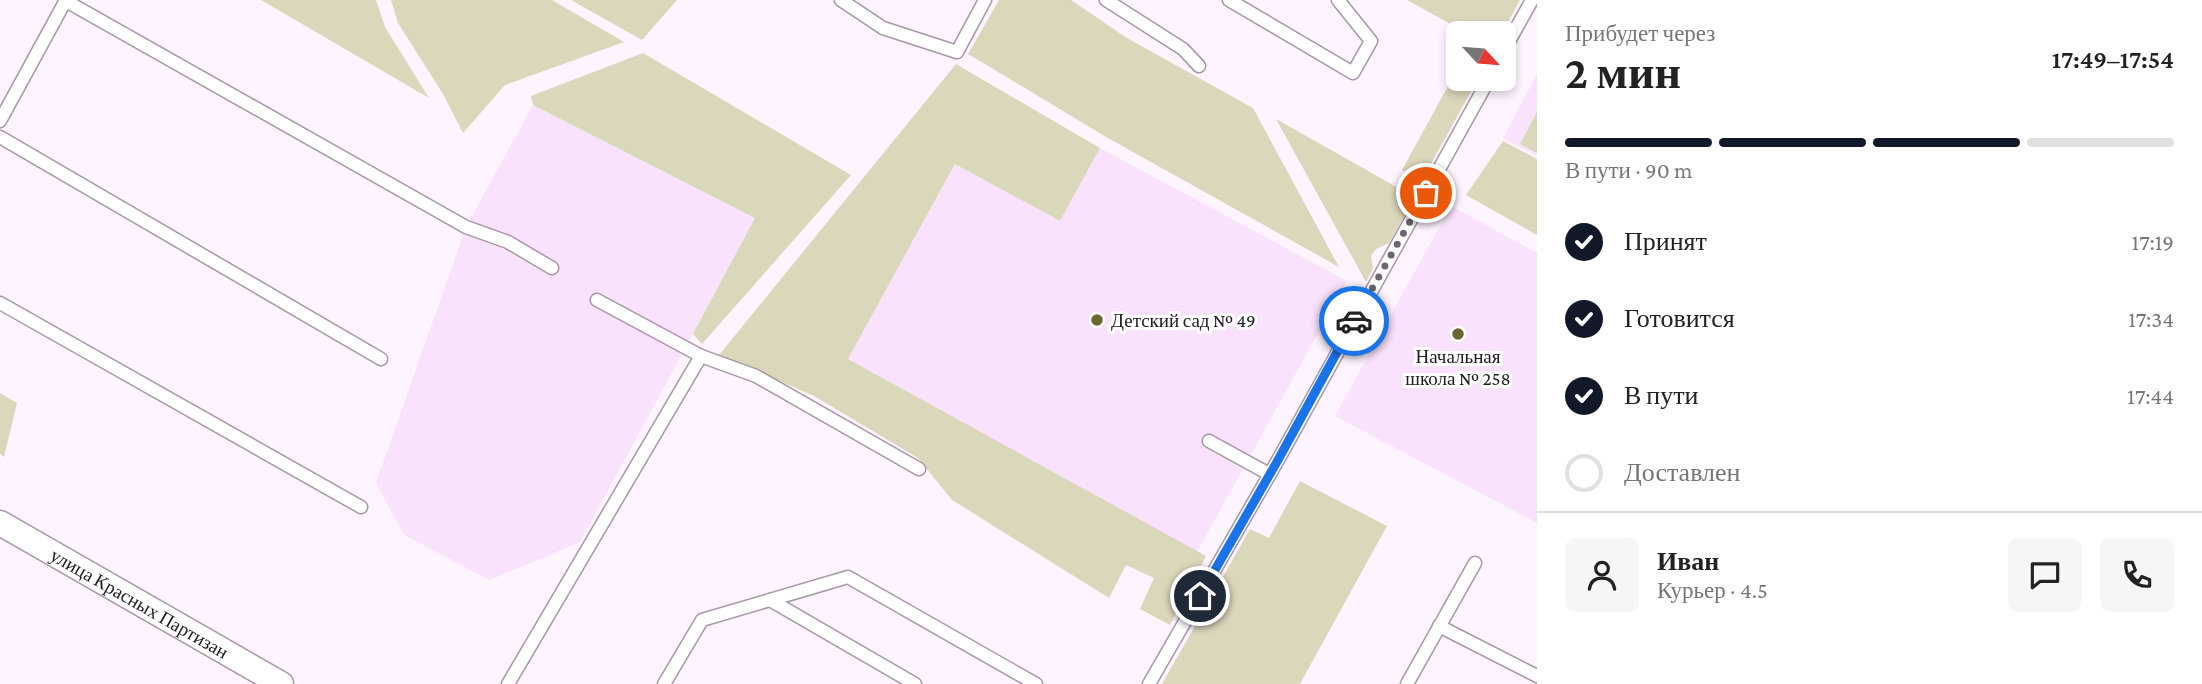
<!DOCTYPE html>
<html lang="ru">
<head>
<meta charset="utf-8">
<style>
  body { margin:0; font-family:"Crimson Pro",serif; background:#f6f6f6; color:#222; height:100vh; display:flex; flex-direction:column; font-size:26px; white-space:nowrap }
  * { box-sizing:border-box; margin:0 }
  p { font-size:23px; color:#767676 }
  .icon { flex:none; width:38px; height:38px; fill:none; stroke:currentColor; stroke-width:2; stroke-linecap:round; stroke-linejoin:round }
  .map { position:relative; flex:1; overflow:hidden }
  .panel { display:flex; flex-direction:column; background:#fff; width:665px }
  .panel>* { flex:none }
  .needle { width:46px; rotate:116deg }
  .buttons { position:absolute; left:1446px; top:21px; display:grid; gap:14px }
  .buttons a { display:grid; place-items:center; width:70px; height:70px; border-radius:10px; background:#fff; box-shadow:0 4px 10px #0003; font-size:35px }
  .pin { position:absolute; display:grid; place-items:center; width:60px; height:60px; color:#fff; margin:-30px; border:4px solid #fff; border-radius:50%; box-shadow:0 2px 7px #0007 }
  .courier { position:absolute; display:grid; place-items:center; width:70px; height:70px; margin:-35px; border:5px solid #1a73e8; border-radius:50%; background:#fff; color:#222; box-shadow:0 2px 9px #0007 }
  .overview em { font-style:normal; font-weight:600 }
  .overview div { display:flex; flex-direction:column-reverse }
  .overview { display:flex; align-items:center; justify-content:space-between; height:119px; padding:0 28px }
  h1 { font-size:46px; font-weight:600; line-height:52px }
  .bar { display:grid; grid-template-columns:repeat(4,1fr); gap:10px 7px; align-content:center; height:84px; padding:0 28px }
  .bar i { height:9px; border-radius:5px; background:#e0e0e0 }
  .bar .current { background:#111827 }
  .bar p { grid-column:span 4 }
  .line { display:flex; align-items:center; gap:18px; padding:0 28px; border-top:2px solid #e0e0e0 }
  .line div { flex:1 }
  .round { display:grid; place-items:center; flex:none; width:74px; height:74px; border-radius:10px; background:#f6f6f6 }
  ol { padding:0 28px; list-style:none }
  li { display:flex; align-items:center; gap:21px; height:77px }
  li p { margin-inline-start:auto }
  li .icon { padding:7px; border-radius:50%; background:#111827; color:#fff; stroke-width:4 }
  li:last-child { color:#767676 }
  li i { width:38px; height:38px; border:4px solid #e0e0e0; border-radius:50% }
  main { display:flex; flex:1; min-height:0 }
  .map>svg:first-child { display:block }
</style>
</head>
<body>
<main>
<div class="map">
<svg width="1537" height="684" viewBox="0 0 1537 684">
  <rect width="100%" height="100%" fill="#fef4ff"/>
  <!-- built -->
  <g fill="#f9e2fb">
    <polygon points="1537,74 1537,156 1503,138"/>
    <polygon points="533,105 756,218 580,542 490,580 404,535 376,483 466,227"/>
    <polygon points="1100,148 1347,281 1197,552 848,359 956,163 1060,221"/>
    <polygon points="1451,206 1537,253 1537,523 1335,416"/>
  </g>
  <!-- green -->
  <g fill="#dbd7bb">
    <polygon points="261,0 376,0 385,27 429,98"/>
    <polygon points="391,0 552,0 624,42 505,85 463,133 443,94 398,23"/>
    <polygon points="571,0 677,0 642,40"/>
    <polygon points="999,0 1071,0 1127,38 1253,108 1339,267 1106,137 968,54"/>
    <polygon points="1407,0 1520,0 1502,33 1467,33"/>
    <polygon points="643,53 851,175 702,344 693,334 755,218 533,105 531,96"/>
    <polygon points="956,64 1100,148 1060,221 955,164 848,359 1206,556 1170,625 1140,609 1154,578 1126,565 1109,598 952,500 918,458 814,396 719,355"/>
    <polygon points="1458,68 1458,79 1478,79 1427,171 1416,176 1402,170"/>
    <polygon points="1537,112 1537,153 1520,144"/>
    <polygon points="1276,119 1402,190 1410,205 1389,243 1376,249 1371,256 1373,268 1366,282"/>
    <polygon points="1503,141 1537,159 1537,235 1466,195"/>
    <polygon points="0,393 17,403 4,457 0,454"/>
    <polygon points="1300,481 1387,526 1300,684 1162,684 1250,529 1269,538"/>
  </g>
  <g fill="none" stroke-linecap="round" stroke-linejoin="round">
    <!-- service casing -->
    <g stroke="#a797a8" stroke-width="15">
      <g id="service">
        <polyline points="841,0 883,28 957,52 985,0"/>
        <polyline points="1106,0 1183,49 1199,66"/>
        <polyline points="1229,0 1353,73 1371,41 1338,0"/>
        <polyline points="66,1 466,227 508,242 552,268"/>
        <polyline points="1503,52 1532,0"/>
        <polyline points="0,121 66,0"/>
        <polyline points="0,137 381,359"/>
        <polyline points="597,300 701,356 756,376 919,469"/>
        <polyline points="0,303 361,507"/>
        <polyline points="1209,441 1269,474"/>
        <polyline points="770,600 915,684"/>
        <polyline points="1439,626 1537,676"/>
        <polyline points="508,684 701,356"/>
        <polyline points="664,684 702,620 848,577 1036,684"/>
        <polyline points="1149,684 1278,460 1489,79"/>
        <polyline points="1407,684 1475,563"/>
      </g>
    </g>
    <!-- minor casing -->
    <g stroke="#a797a8" stroke-width="27">
      <g id="minor">
        <path id="s1" d="M0,523l281,161"/>
      </g>
    </g>
    <!-- service -->
    <use href="#service" stroke="#fff" stroke-width="12"/>
    <!-- minor -->
    <use href="#minor" stroke="#fff" stroke-width="24"/>
  </g>
  <g fill="none" stroke-linecap="round" stroke-linejoin="round">
    <!-- done -->
    <polyline stroke="#6d666e" stroke-width="7" stroke-dasharray="0 12.6" points="1354,321 1426,193"/>
    <!-- route -->
    <polyline stroke="#1a73e8" stroke-width="9" points="1200,596 1278,460 1354,321"/>
  </g>
  <!-- markers -->
  <g fill="#6d6633" stroke="#fff" stroke-width="2.5">
    <circle cx="1097" cy="320" r="7"/>
    <circle cx="1458" cy="334" r="7"/>
  </g>
  <g text-anchor="middle" dominant-baseline="central" stroke-width="6" stroke-linejoin="round" paint-order="stroke">
    <!-- poi labels -->
    <g font-size="19" fill="#1f1920" stroke="#fff" text-anchor="start">
      <text x="1111" y="320">Детский сад № 49</text>
      <text x="1458" y="356" text-anchor="middle">Начальная<tspan x="1458" dy="22">школа № 258</tspan></text>
    </g>
    <!-- street labels -->
    <g font-size="19" fill="#1f1920" stroke="#fff">
      <text stroke="none"><textPath href="#s1" startOffset="161">улица Красных Партизан</textPath></text>
    </g>
  </g>
</svg>
<div class="buttons">
<a><svg class="needle" viewBox="-14 -14 28 28"><path d="M0-13l5 13h-10z" fill="#e53935"/><path d="M0 13l5-13h-10z" fill="#767676"/></svg></a>
</div>
<div class="pin" style="left:1426px;top:193px;background:#ea580c"><svg class="icon" aria-label="bag" viewBox="0 0 24 24"><path d="M5 8h14l-1 12H6zM9 8a3 3 0 0 1 6 0"/></svg></div>
<div class="pin" style="left:1200px;top:596px;background:#1f2937"><svg class="icon" aria-label="home" viewBox="0 0 24 24"><path d="M3 11l9-7 9 7M6 9v11h12V9"/></svg></div>
<div class="courier" style="left:1354px;top:321px"><svg class="icon" aria-label="car" viewBox="0 0 24 24"><path d="M5 17H2v-5l4-1 3-4h7l3 4 3 1v5h-3M9 17h6M6 11h13"/><circle cx="7" cy="17" r="2"/><circle cx="17" cy="17" r="2"/></svg></div>
</div>
<section class="panel">
<div class="overview"><div><h1>2 мин</h1><p>Прибудет через</p></div><em>17:49–17:54</em></div>
<div class="bar"><i class="current"></i><i class="current"></i><i class="current"></i><i></i><p>В пути · 90 m</p></div>
<ol>
<li><svg class="icon" aria-label="check" viewBox="0 0 24 24"><path d="M5 12l5 5 9-10"/></svg>Принят<p>17:19</p></li>
<li><svg class="icon" aria-label="check" viewBox="0 0 24 24"><path d="M5 12l5 5 9-10"/></svg>Готовится<p>17:34</p></li>
<li><svg class="icon" aria-label="check" viewBox="0 0 24 24"><path d="M5 12l5 5 9-10"/></svg>В пути<p>17:44</p></li>
<li><i></i>Доставлен</li>
</ol>
<div class="line" style="height:126px"><a class="round"><svg class="icon" aria-label="person" viewBox="0 0 24 24"><circle cx="12" cy="8" r="4"/><path d="M4 21q1-7 8-7t8 7"/></svg></a><div><b>Иван</b><p>Курьер · 4.5</p></div><a class="round"><svg class="icon" aria-label="chat" viewBox="0 0 24 24"><path d="M4 5h16v11H9l-5 4z"/></svg></a><a class="round"><svg class="icon" aria-label="phone" viewBox="0 0 24 24"><path d="M5 4h4l2 5-3 2q2 4 5 5l2-3 5 2v4C11 20 4 13 5 4z"/></svg></a></div>
</section>
</main>
</body>
</html>
